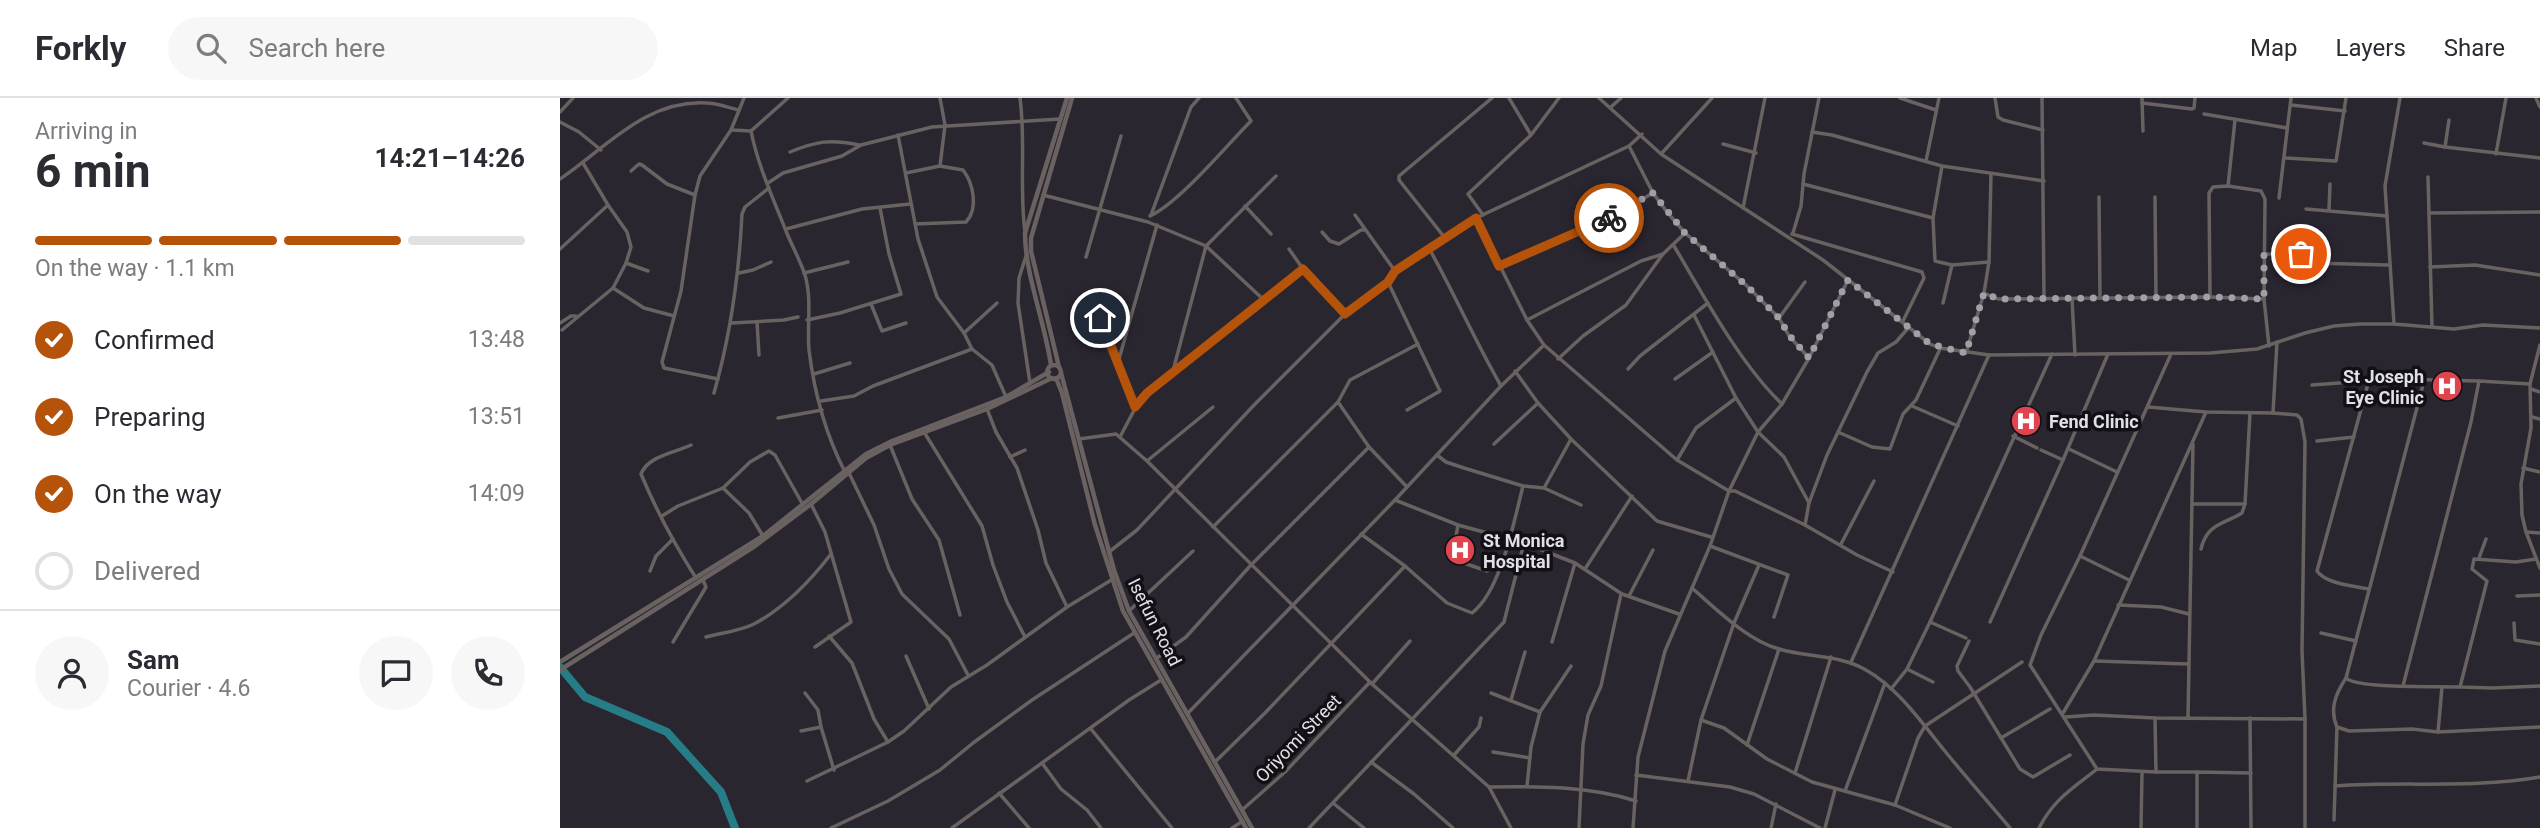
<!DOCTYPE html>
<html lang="en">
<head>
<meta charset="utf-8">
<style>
  body { margin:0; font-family:Roboto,sans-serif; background:#f7f7f7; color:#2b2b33; height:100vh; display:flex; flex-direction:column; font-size:26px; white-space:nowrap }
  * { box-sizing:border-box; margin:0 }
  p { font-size:23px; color:#7c7c81 }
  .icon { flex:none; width:38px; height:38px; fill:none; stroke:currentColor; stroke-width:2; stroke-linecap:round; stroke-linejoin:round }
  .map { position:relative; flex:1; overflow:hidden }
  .drawer { display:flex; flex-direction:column; background:#fff; width:560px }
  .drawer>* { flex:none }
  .pin { position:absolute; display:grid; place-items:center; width:60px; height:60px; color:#fff; margin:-30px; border:4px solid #fff; border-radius:50%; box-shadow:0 2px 7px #0007 }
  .courier { position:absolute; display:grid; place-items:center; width:70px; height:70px; margin:-35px; border:5px solid #b45309; border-radius:50%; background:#fff; color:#222; box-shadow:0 2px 9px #0007 }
  .summary em { font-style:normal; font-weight:700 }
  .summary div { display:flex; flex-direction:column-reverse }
  .summary { display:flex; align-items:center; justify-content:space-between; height:119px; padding:0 35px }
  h1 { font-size:46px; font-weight:700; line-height:52px }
  .bar { display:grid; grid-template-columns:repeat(4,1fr); gap:10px 7px; align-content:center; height:84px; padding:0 35px }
  .bar i { height:9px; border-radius:5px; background:#e1e1e2 }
  .bar .active { background:#b45309 }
  .bar p { grid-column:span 4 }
  .line { display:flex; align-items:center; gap:18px; padding:0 35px; border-top:2px solid #e1e1e2 }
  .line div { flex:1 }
  .round { display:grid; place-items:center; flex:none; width:74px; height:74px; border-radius:37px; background:#f7f7f7 }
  ol { padding:0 35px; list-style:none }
  li { display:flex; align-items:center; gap:21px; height:77px }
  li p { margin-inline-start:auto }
  li .icon { padding:7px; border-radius:50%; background:#b45309; color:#fff; stroke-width:4 }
  li:last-child { color:#7c7c81 }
  li i { width:38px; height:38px; border:4px solid #e1e1e2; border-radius:50% }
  header { display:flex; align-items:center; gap:42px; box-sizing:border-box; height:98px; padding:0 35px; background:#fff; border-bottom:2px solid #e1e1e2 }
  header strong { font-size:33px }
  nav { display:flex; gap:38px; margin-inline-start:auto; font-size:24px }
  .search { width:490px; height:63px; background:#f7f7f7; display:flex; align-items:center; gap:18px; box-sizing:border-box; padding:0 24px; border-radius:38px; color:#7c7c81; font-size:26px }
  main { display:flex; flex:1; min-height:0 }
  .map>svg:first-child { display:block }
</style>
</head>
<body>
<header>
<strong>Forkly</strong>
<div class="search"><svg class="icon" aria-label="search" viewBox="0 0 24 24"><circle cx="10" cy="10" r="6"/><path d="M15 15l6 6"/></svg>Search here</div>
<nav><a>Map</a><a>Layers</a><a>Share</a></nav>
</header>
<main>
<section class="drawer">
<div class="summary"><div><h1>6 min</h1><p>Arriving in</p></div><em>14:21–14:26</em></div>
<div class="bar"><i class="active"></i><i class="active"></i><i class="active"></i><i></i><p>On the way · 1.1 km</p></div>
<ol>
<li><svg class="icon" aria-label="check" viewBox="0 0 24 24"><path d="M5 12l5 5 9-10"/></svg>Confirmed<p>13:48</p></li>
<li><svg class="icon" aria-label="check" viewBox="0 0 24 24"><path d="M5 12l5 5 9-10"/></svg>Preparing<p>13:51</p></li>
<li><svg class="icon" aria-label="check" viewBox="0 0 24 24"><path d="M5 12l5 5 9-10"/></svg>On the way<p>14:09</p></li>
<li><i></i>Delivered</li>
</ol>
<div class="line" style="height:126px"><a class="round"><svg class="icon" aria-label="person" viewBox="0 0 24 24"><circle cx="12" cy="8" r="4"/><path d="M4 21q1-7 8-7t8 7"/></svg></a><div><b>Sam</b><p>Courier · 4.6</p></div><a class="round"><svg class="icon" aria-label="chat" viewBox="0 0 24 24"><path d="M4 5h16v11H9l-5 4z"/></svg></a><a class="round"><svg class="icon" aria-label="phone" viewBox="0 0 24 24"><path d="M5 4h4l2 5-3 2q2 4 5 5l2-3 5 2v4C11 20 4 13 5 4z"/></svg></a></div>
</section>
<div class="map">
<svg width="1980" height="730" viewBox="0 0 1980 730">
  <rect width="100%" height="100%" fill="#2a2630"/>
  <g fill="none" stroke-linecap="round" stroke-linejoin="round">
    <!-- river -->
    <polyline stroke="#267d88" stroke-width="8" points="0,569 25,599 107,634 161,694 175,730"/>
    <!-- minor -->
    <g stroke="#696261" stroke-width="3.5">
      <polyline points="380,0 385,27 380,68"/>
      <path d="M460,0c6,45 -1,89 5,134"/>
      <polyline points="949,0 971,37"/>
      <polyline points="1039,0 1101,56 1263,162 1370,246 1380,250 1429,257 1650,255 1697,251 1745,235 1774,228 1800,226 1834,226 1894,231 1923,227 1980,230"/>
      <polyline points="1340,0 1376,12"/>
      <polyline points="1435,0 1438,19 1443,22 1483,32"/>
      <polyline points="1482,0 1484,200"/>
      <polyline points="1582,0 1583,33"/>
      <polyline points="1976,0 1980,9"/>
      <polyline points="1582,5 1632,11 1634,10 1635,0"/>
      <polyline points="1731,7 1785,13"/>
      <polyline points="1051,9 1061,0"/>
      <polyline points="0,14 13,0"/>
      <polyline points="1644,16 1727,30"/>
      <polyline points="0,24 19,34 41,52"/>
      <polyline points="172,32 191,33 228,0"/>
      <path d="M191,33c7,35 22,67 35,100 6,15 14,29 19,44 7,24 2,50 4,75 5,41 17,85 36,122"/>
      <polyline points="1252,34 1272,37 1382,68 1484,83"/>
      <polyline points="338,37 358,141 377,199 404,235 412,251 432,267 446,299"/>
      <polyline points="1864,45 1885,49 1980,60"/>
      <polyline points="1163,46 1196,55"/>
      <polyline points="1069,48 1093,95 1107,114 1125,135 1186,187 1219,220 1229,238 1249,260"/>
      <polyline points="1885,49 1889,22"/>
      <path d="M230,54c27,-11 40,-13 69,-7"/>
      <polyline points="1102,55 1152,0"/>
      <polyline points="1936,56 1946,0"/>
      <polyline points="1726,60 1776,63 1786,0"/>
      <polyline points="1366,63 1379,0"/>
      <polyline points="1382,68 1373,120 1375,163 1392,167 1429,164"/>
      <polyline points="71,73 79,66 82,67 107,86 135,97"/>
      <path d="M346,75l34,-7 23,4c10,13 16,38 3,52l-51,2"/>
      <polyline points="1868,79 1872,229"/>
      <path d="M0,81c46,-31 86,-80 147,-76 10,0 22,5 32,7"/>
      <polyline points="208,85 223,75 282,58 301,47 372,29 500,21"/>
      <polyline points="1243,86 1373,120"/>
      <polyline points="1668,88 1675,22"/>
      <polyline points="483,97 588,124 646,148 705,203"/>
      <polyline points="1539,99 1540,199"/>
      <polyline points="1595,99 1596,199"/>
      <polyline points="1719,100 1731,0"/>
      <polyline points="685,108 711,136"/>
      <polyline points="1183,110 1205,0"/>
      <polyline points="1746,111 1827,118"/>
      <polyline points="1769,112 1770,86"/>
      <polyline points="1870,115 1980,114"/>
      <polyline points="591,117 631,9 639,0"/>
      <polyline points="795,117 835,173"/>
      <polyline points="923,117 908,96 971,37 999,0"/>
      <path d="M590,118c29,-13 76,-70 101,-95l-15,-23"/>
      <polyline points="916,120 967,222 984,247 1117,362 1169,393 1175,393 1245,427 1297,457 1333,474"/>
      <polyline points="226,131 302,111 350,106"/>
      <polyline points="762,134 770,143 779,146 801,132 805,132"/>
      <polyline points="1233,135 1241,108 1244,76 1259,0"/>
      <polyline points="1232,136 1362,174 1364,180 1343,223"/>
      <polyline points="885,140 839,82 839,78 932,0"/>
      <path d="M1114,148c30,50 66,118 108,158"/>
      <polyline points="0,151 48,107"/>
      <polyline points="729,151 743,171 785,216"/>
      <path d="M870,152c25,45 45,91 71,136"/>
      <polyline points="1704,156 1741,156"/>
      <polyline points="466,158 459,180 458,205 470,285"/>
      <polyline points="526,159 561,38"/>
      <polyline points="66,165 88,173"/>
      <polyline points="1752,165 1828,167"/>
      <polyline points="940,168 1044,123 1093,95"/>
      <polyline points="1870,169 1915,167 1980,177"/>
      <polyline points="179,175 193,172 211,164"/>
      <polyline points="244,175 288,164"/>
      <polyline points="828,184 880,293 847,312"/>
      <polyline points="53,190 84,210 114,218"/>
      <polyline points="1424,195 1438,201 1650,199 1704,201"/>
      <polyline points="531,197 557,268 575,309"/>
      <polyline points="1650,199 1649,95 1653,89 1668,88 1701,93 1705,101 1704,201 1709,248"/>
      <polyline points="1512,201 1515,257"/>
      <polyline points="1383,205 1392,167"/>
      <polyline points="311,206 322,233 346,225"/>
      <polyline points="1134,217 1176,300 1198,334 1224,359 1249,405"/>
      <polyline points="1219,220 1245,184"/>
      <polyline points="247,222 280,215 341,196 329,156 320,110"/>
      <polyline points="967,222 1081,163 1103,156"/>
      <polyline points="197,224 199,257"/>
      <polyline points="0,225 11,218 16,218"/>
      <polyline points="172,225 224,222 238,219"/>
      <polyline points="1834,226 1825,88 1840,0"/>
      <polyline points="2,232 53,190 66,165 71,149 67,134 48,107 23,65"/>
      <polyline points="404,235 437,205"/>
      <polyline points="1980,247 1970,286 1971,330 1961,386 1962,417 1966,434 1980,470"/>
      <polyline points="1406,255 1424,195 1429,164 1431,76"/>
      <polyline points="998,261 1023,238 1066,207 1103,156 1125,135"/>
      <polyline points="557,268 597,127"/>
      <polyline points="1068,271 1080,258 1148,205"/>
      <polyline points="613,273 646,148 716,78"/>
      <polyline points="955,273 978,305 1011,341 1097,423 1151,439"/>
      <polyline points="254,276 290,265"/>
      <polyline points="158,281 104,270 102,264 121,193 135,97 140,78 171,32 184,0"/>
      <polyline points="1115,281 1153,254"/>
      <path d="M1809,282l-52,191c9,13 37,15 52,18"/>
      <path d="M1864,283l-78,297c-10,15 -17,31 -9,49l12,4 63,-2 26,3 102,-5"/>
      <polyline points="1752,287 1832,281 1919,283"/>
      <polyline points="1971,291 1980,294"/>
      <path d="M154,295c17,-60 25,-118 28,-179l3,-7 24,-19"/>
      <polyline points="261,303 294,298 313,288 412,251"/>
      <polyline points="778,304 809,349 847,389"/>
      <polyline points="1352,308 1398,328"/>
      <polyline points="1588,309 1646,314 1713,315 1737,317 1741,321 1745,344 1742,553 1745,621 1745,730"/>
      <polyline points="427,311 436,334 457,370 478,432 486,465 507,509"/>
      <polyline points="1713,315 1717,244"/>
      <polyline points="1972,319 1980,321"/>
      <polyline points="218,320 262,312"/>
      <polyline points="364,334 422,428 433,467 447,504 465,539"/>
      <polyline points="1278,334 1312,349 1330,351 1343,316 1356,302 1380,251"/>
      <polyline points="1453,338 1477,350"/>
      <polyline points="560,339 580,301 743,171"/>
      <polyline points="519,341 556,336 587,363 812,586 929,689 951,730"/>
      <polyline points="1757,343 1794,339"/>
      <polyline points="934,346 978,305"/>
      <path d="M131,347c-17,8 -43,11 -50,29 15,36 34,71 55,104"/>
      <polyline points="330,347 352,401 379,442 400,517"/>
      <polyline points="1509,351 1557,374"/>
      <polyline points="1481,352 1503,362"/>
      <polyline points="877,357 886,364 904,370 963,388 984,390 1021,407"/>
      <polyline points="450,359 465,352"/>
      <polyline points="1117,362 1136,330 1176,300"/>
      <polyline points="587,363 653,309"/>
      <polyline points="1963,370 1980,374"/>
      <polyline points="289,375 314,427 329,471 342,496 389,541 408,577"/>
      <polyline points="163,390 189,415 203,438"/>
      <polyline points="984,390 1011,341"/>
      <polyline points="835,402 898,427 964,445 1015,465 1062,496 1119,516"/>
      <polyline points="251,406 265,434 291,524 255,549"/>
      <polyline points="1633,406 1685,406 1690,315"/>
      <polyline points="102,418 118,408 163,390 190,364 209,353 215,357 243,407"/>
      <polyline points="898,427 892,461 927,473"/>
      <polyline points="1245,427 1249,405 1267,357 1307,274 1318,255 1336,244 1349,229"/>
      <polyline points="653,429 778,304 790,282 858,246"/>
      <polyline points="1966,434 1980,435"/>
      <path d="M801,436l44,32 42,37 25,10c29,-22 42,-92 51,-127"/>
      <polyline points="1281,446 1314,383"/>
      <polyline points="1150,448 1228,477 1214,519"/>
      <path d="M1641,451c6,-25 21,-24 41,-36l3,-9"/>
      <polyline points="549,454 577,432 695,306 785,216 828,184 835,173 916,120 1069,48 1082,36"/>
      <polyline points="1520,458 1569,482"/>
      <polyline points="1919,460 1926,441"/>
      <polyline points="1976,461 1956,464 1914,461 1912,471 1927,483 1900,589 1933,590 1980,588"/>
      <polyline points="1025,471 1072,398"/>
      <polyline points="90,473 96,458 113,441"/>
      <path d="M1132,490c23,20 56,53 87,61 30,9 59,5 87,21 32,18 56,53 78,80 22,27 44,52 66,78"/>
      <polyline points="1069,498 1093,452"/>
      <polyline points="1957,498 1980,497"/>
      <polyline points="1558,507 1601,509 1629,516"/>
      <polyline points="569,513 633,453"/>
      <polyline points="1370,524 1406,540"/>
      <polyline points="1430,524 1503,362 1548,256"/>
      <polyline points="1954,525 1955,542 1980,546"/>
      <polyline points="1761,535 1796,543"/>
      <polyline points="269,538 292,565 314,621 328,644"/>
      <path d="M146,539c15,-4 34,-6 48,-13 30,-16 57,-44 77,-70"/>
      <polyline points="1409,543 1397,568 1398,573 1410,589 1460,671 1473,679 1510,657"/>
      <polyline points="113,544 146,489 143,482"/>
      <polyline points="992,544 1015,465"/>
      <polyline points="346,558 369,611"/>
      <polyline points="597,560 626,539 691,467 809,349"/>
      <polyline points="1534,563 1628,566"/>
      <polyline points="1291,564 1429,257"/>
      <polyline points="1347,571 1373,584"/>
      <path d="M1786,580c12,11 93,8 114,9"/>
      <polyline points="812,586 850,543"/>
      <polyline points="1843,588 1911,324 1919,283 1970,286"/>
      <polyline points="1331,591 1347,571 1370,524 1492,256"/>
      <polyline points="245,595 258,612 261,629"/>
      <polyline points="931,595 980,614"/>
      <polyline points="951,602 965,554"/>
      <polyline points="628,615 835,402 941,288 984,247"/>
      <polyline points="1503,615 1534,563 1646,314"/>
      <polyline points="1505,619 1534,617 1595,620 1745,621"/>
      <polyline points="1595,620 1596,674 1537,671 1470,567 1481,537 1520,458 1611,256"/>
      <polyline points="1628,620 1633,346"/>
      <polyline points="1690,620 1691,730"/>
      <polyline points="1141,622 1164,630 1207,661 1252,684 1335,707 1390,730"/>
      <polyline points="531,631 612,730"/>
      <polyline points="241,633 261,629 274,672"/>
      <polyline points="1878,634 1882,589"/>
      <polyline points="1441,640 1490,611"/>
      <polyline points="1187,647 1219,551"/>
      <polyline points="933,654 970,660"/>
      <polyline points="894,657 919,629 921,620"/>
      <polyline points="656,663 705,615 845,468"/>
      <polyline points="811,664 854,696 893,730"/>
      <polyline points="482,665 501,691 527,712 541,730"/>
      <polyline points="1596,674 1637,674"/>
      <polyline points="1235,675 1271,559"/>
      <polyline points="1076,677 1170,689 1194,696 1260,730"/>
      <polyline points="247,683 328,644 344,633 391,589 427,567 507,509 553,481"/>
      <polyline points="1128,683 1141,622 1174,525 1199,467"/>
      <polyline points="967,688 971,649 980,614 1011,568"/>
      <path d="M1775,688c69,-5 137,3 205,-9"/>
      <path d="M929,689c48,-1 101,-1 147,14"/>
      <polyline points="1285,693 1325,585"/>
      <polyline points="439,695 469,730"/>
      <polyline points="773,705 804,730"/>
      <polyline points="1335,707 1358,640 1365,628 1462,564"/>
      <polyline points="682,712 725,674 810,584"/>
      <polyline points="1774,722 1777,629"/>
      <polyline points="271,730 328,703 380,672 413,645 472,602 574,535"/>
      <polyline points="392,730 569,602 601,582"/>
      <polyline points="672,730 683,723"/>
      <polyline points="749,730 944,524 964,445"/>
      <polyline points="1019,730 1023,646 1028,617 1041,588 1061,496"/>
      <polyline points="1073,730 1078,659 1105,553 1150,448 1169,393 1198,334 1222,306 1249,260 1288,182"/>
      <polyline points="1211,730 1216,706"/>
      <polyline points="1265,730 1275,692"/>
      <path d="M1479,730c15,-29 33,-39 58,-59"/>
      <polyline points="1581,730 1582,675"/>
      <polyline points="1637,730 1637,674 1691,675"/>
    </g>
    <!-- tertiary -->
    <g stroke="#696261" stroke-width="4.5">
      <path d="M491,267c-6,-42 -26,-91 -26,-132l42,-135"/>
      <circle cx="494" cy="274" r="7"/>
      <polyline points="499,269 471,153 471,140 512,0"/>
      <polyline points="501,275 554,472 569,513 692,730"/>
      <polyline points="496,280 502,295 535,427 563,513 686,730"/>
      <polyline points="0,564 203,438 306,356 332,343 446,299 489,274"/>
      <polyline points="0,572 195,448 251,406 306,360 330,347 427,311 492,280"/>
    </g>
  </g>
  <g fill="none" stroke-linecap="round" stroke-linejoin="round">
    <!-- done -->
    <polyline stroke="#a29fa7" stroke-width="7" stroke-dasharray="0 12.6" points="1049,120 1093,95 1125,135 1186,187 1219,220 1229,237 1249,260 1288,182 1370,246 1406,255 1424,195 1438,201 1650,199 1704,201 1704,156 1741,156"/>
    <!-- route -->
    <polyline stroke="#b45309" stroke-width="9" points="540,220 575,309 587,295 743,171 785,216 828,184 835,173 916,120 939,168 1049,120"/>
  </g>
  <!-- icons -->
  <defs>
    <g id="hospital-disc" transform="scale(1.575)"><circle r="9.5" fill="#e0444e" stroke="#121015"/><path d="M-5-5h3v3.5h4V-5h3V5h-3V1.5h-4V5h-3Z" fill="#fff"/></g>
  </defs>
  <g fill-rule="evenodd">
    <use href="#hospital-disc" x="1887" y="288"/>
    <use href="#hospital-disc" x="1466" y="323"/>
    <use href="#hospital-disc" x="900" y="452"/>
  </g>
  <g text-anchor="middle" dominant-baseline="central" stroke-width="7" stroke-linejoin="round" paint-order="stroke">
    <!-- poi labels -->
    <g font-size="18" font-weight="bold" fill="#e2e0e7" stroke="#121015" text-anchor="start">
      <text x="1864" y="278" text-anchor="end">St Joseph<tspan x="1864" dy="21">Eye Clinic</tspan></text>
      <text x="1489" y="323">Fend Clinic</text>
      <text x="923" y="442">St Monica<tspan x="923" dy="21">Hospital</tspan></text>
    </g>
    <!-- street labels -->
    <g font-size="18" fill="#e2e0e7" stroke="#121015">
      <text transform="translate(595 524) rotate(63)">Isefun Road</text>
      <text transform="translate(738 640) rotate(-46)">Oriyomi Street</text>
    </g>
  </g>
</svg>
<div class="pin" style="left:1741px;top:156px;background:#ea580c"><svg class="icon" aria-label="bag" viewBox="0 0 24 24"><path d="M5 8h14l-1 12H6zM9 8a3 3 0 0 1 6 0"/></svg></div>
<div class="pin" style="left:540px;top:220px;background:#1f2937"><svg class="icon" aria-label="home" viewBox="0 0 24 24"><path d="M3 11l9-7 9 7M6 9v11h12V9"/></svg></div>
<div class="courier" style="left:1049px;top:120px"><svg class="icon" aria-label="bike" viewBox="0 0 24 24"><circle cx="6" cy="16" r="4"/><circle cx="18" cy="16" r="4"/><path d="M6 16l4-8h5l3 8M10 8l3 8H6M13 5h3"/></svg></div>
</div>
</main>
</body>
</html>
